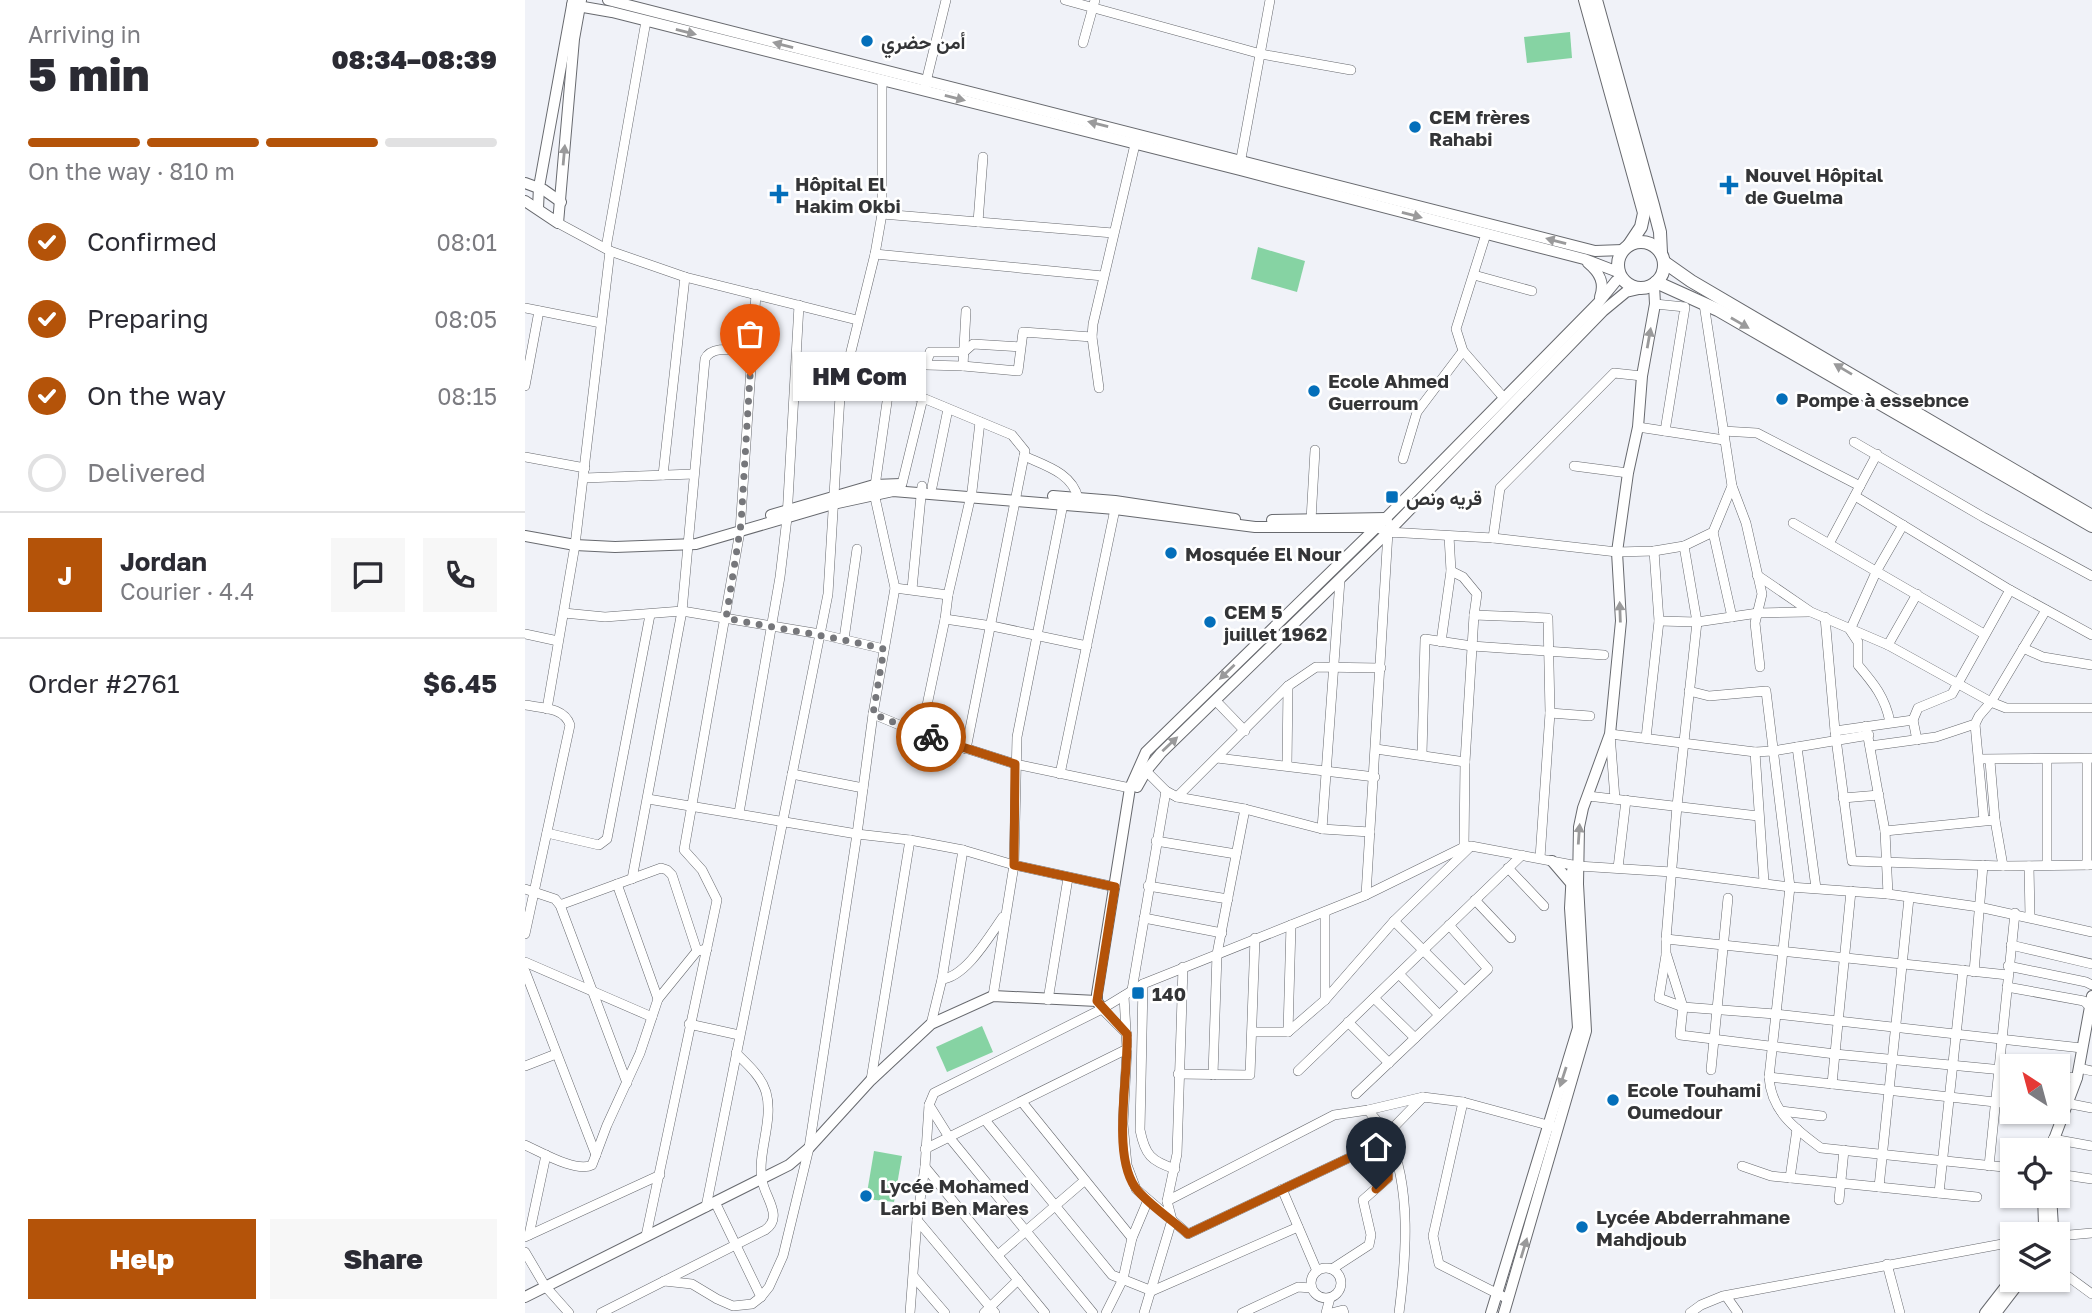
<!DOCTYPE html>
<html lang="en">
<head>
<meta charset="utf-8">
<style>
  body { margin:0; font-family:"Golos Text",Vazirmatn,sans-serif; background:#f7f7f7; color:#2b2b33; height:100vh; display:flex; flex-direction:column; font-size:26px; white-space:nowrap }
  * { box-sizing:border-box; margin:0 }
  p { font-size:23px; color:#7c7c81 }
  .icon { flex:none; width:38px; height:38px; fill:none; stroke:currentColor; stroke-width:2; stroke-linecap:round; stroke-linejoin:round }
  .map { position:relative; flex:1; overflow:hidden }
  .drawer { display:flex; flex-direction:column; background:#fff; width:525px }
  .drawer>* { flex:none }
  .needle { width:46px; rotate:324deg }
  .tools { position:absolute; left:1475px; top:1054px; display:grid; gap:14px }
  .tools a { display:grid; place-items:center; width:70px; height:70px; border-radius:0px; background:#fff; box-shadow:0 2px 5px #0004; font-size:35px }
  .pin { position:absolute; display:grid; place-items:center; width:60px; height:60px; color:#fff; margin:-72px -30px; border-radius:50% 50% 50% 0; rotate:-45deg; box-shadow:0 0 7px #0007 }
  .pin .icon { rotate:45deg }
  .courier { position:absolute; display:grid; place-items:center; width:70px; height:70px; margin:-35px; border:5px solid #b45309; border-radius:50%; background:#fff; color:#222; box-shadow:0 2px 9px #0007 }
  .bubble { position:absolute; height:49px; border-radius:0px; background:#fff; box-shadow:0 2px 5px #0004; font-size:23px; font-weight:800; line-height:49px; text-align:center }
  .summary em { font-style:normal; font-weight:800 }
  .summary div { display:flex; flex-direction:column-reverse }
  .summary { display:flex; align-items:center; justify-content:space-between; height:119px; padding:0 28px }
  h1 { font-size:46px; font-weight:800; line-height:52px }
  .bar { display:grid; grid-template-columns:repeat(4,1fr); gap:10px 7px; align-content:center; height:84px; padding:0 28px }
  .bar i { height:9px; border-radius:5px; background:#e1e1e2 }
  .bar .active { background:#b45309 }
  .bar p { grid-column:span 4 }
  .line { display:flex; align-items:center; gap:18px; padding:0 28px; border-top:2px solid #e1e1e2 }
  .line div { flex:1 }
  .round { display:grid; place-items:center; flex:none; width:74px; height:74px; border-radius:0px; background:#f7f7f7 }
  ol { padding:0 28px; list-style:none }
  li { display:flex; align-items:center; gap:21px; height:77px }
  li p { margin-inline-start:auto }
  li .icon { padding:7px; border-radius:50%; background:#b45309; color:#fff; stroke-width:4 }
  li:last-child { color:#7c7c81 }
  li i { width:38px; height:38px; border:4px solid #e1e1e2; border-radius:50% }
  .cta { display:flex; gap:14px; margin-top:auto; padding:14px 28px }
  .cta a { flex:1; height:80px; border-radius:0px; background:#b45309; color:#fff; font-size:28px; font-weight:800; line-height:80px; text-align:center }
  .cta a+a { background:#f7f7f7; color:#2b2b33 }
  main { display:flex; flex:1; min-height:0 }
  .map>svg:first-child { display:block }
</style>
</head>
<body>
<main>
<section class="drawer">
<div class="summary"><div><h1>5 min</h1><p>Arriving in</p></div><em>08:34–08:39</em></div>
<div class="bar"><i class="active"></i><i class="active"></i><i class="active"></i><i></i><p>On the way · 810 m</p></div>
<ol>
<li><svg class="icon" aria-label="check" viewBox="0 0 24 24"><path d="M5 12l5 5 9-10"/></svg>Confirmed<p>08:01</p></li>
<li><svg class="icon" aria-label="check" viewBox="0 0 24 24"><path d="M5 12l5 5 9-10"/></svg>Preparing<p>08:05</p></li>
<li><svg class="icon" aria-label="check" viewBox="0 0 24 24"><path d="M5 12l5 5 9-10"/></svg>On the way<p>08:15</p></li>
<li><i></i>Delivered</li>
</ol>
<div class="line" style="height:126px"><b class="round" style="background:#b45309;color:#fff">J</b><div><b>Jordan</b><p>Courier · 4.4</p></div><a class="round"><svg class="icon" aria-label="chat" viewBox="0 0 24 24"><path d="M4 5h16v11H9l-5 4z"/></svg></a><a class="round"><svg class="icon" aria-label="phone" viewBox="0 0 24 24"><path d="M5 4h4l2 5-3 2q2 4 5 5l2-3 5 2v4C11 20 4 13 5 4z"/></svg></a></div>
<div class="line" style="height:91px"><div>Order #2761</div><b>$6.45</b></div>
<div class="cta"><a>Help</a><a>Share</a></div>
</section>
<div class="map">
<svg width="1567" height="1313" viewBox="0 0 1567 1313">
  <rect width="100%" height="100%" fill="#f0f2f8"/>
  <!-- green -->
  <g fill="#86d3a3">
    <polygon points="1045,32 1047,58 1002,63 999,37"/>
    <polygon points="733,247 780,261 772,292 726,279"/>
    <polygon points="457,1026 468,1052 422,1072 411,1047"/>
    <polygon points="349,1151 377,1156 369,1202 341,1199"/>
  </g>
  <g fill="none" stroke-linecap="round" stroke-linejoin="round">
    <!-- minor casing -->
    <g stroke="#67696e" stroke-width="10">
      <g id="minor">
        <polyline points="540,0 736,54 826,70"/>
        <polyline points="558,43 570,0"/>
        <polyline points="400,86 421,0"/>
        <polyline points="715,164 745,0"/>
        <polyline points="357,214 588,233"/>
        <polyline points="453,222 458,157"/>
        <polyline points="33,223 85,251 160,277 332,320"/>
        <polyline points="961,234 931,329 938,351 979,398"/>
        <polyline points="81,248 121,21"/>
        <polyline points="350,254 578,276"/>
        <polyline points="949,275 1007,291"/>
        <polyline points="1130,304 1160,307 1140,431"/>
        <polyline points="0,308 76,323"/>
        <polyline points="496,347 448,344 439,352 405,352 401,365 438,366 493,371 498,332 567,337"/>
        <polyline points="438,366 441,311"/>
        <polyline points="319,377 398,398 487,435 500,451 441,749"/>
        <polyline points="0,386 14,311"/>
        <polyline points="574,388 567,337 568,324 611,140"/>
        <polyline points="1113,427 1199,440"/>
        <polyline points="1198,431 1232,433 1335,486"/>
        <polyline points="1329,442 1458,517 1567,576"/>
        <path d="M499,456c22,10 48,17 54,42"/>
        <polyline points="0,457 60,468"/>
        <polyline points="878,459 892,412 938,351"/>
        <polyline points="1049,466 1103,473"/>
        <polyline points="138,475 160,277"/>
        <polyline points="59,478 169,474"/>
        <polyline points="377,484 398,398"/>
        <polyline points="1207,486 1221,523 1237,594 1230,623 1235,667"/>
        <polyline points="407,487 423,409"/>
        <polyline points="1330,496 1485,590 1567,635"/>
        <polyline points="786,520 790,450"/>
        <polyline points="1268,523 1459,634"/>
        <polyline points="1188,532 1207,617"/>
        <polyline points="968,538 975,488 1089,373 1117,376"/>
        <polyline points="1305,542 1352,454"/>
        <polyline points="1159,546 1172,622 1152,806 1141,939 1141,953 1158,1007 1155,1035 1310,1054 1488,1071"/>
        <polyline points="926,571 938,577 952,594 949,615"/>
        <polyline points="1232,575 1286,612 1363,645 1466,702 1521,610"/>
        <polyline points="370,588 423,595"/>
        <polyline points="387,589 397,486"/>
        <polyline points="39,613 80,617 157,611 295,634 359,649"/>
        <polyline points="1300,617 1310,731 1327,861 1478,866 1567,865"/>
        <polyline points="420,619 467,626 562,646"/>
        <polyline points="1134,621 1172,622 1233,613 1284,612"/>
        <polyline points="0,634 33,641"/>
        <polyline points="319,639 332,549"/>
        <polyline points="916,642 926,571 924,536"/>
        <polyline points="1363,645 1392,594"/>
        <polyline points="1498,648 1518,657 1567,665"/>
        <path d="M1164,691l20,5 57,-5 24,196 -21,190c2,34 26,52 52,71l192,20"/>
        <polyline points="691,701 720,731"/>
        <path d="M0,705c16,3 39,2 45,20l-45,209"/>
        <polyline points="22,709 50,545 85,251"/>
        <polyline points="1025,713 1065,716"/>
        <polyline points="348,714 396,734 490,764 605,788"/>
        <polyline points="1388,720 1393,708 1427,694 1485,590"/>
        <path d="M1365,722c-5,-25 -16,-38 -32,-57v-23l-8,-12 27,-60 26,-45"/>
        <polyline points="1450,724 1459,820"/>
        <polyline points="1341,726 1360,831 1363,894"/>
        <polyline points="1310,731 1388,720 1392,740"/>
        <polyline points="396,734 420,619 423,595 447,491 455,422"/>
        <polyline points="1121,738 1134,621 1129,551"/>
        <polyline points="1345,746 1411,737 1450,724 1454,716 1466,702 1481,708 1567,708"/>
        <polyline points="1272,747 1291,888"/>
        <polyline points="851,749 940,762"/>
        <polyline points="1230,752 1239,882"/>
        <polyline points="897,754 900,639 947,646 1079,655"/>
        <polyline points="692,758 850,777"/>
        <polyline points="1454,759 1567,758"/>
        <polyline points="1522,759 1522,865"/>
        <polyline points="1562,759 1562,865"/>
        <polyline points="1465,761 1470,820 1478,866"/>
        <polyline points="762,765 763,686"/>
        <polyline points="617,767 641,791 652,797 720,809 797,829 845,832"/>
        <polyline points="267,774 338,788"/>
        <polyline points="535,774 590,509"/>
        <polyline points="1063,796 1233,816"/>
        <polyline points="652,797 763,686 791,667 856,668"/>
        <polyline points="1318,798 1354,795"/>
        <polyline points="123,799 332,834 385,840 438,850 489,865 590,887"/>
        <polyline points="1090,799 1085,734 1230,752 1248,751 1344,735"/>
        <polyline points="214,813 255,577 262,518 274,305"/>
        <polyline points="797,829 815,580"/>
        <polyline points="1360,831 1470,820"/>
        <polyline points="22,833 74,845 82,839 125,615"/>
        <polyline points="631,841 711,854"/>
        <polyline points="939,847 940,762 949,615 1023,618 1025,713 1015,858"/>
        <polyline points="1504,866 1505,917"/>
        <polyline points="983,868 1019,906"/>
        <polyline points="1093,868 1101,800"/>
        <path d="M107,879l50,-268 23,-252c7,-15 33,-8 47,-8"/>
        <polyline points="92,884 133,999"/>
        <polyline points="623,886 703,899"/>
        <polyline points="0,889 30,899 35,905 102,1083"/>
        <polyline points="841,895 863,532 968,538 1092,552 1129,551 1159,546 1188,532 1207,486 1179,304"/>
        <polyline points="950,900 986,938"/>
        <polyline points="35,905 136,868 142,870 147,875 172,951"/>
        <polyline points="619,918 697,933"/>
        <polyline points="869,921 939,991"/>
        <polyline points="1141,939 1483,975"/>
        <polyline points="1486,945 1567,964"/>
        <polyline points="1141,955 1134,998 1158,1007 1250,1014 1557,1048"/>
        <polyline points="0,962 127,1017"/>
        <polyline points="1483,966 1561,982 1567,985"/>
        <polyline points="658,967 652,1154 642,1201 647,1220 663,1234 864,1139 863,1178 838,1200 846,1235 844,1245 807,1269"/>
        <polyline points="0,971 71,1155"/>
        <polyline points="1449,972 1458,865"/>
        <polyline points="874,974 914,1015"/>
        <path d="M417,979c24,-2 48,-44 61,-62"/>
        <path d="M618,984l-3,146c5,25 11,31 35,39"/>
        <polyline points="1482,987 1559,1001 1567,1009"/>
        <polyline points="607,990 641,791"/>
        <polyline points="468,996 489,865 492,737 538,504"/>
        <polyline points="599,996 602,1049 598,1124 602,1165 611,1189 647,1220 619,1313"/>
        <polyline points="849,998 890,1038"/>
        <polyline points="523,1000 543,878"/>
        <polyline points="800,1000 800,912"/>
        <polyline points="577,1009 602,1034"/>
        <polyline points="823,1022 864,1063"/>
        <polyline points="164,1024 214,1035"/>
        <polyline points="406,1024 417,979 438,850"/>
        <polyline points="727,1032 763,1032 800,1000 869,921 945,847"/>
        <polyline points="763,1032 766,925"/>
        <polyline points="0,1066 31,1054"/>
        <polyline points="1554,1068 1567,1071"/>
        <polyline points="1186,1070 1203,898"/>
        <polyline points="773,1071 997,855"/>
        <polyline points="653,1074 725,1075 730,938"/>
        <polyline points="688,1075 692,954 720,809"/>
        <polyline points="1533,1076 1552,1078"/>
        <polyline points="1244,1077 1488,1104"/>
        <polyline points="346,1080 385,840"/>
        <polyline points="1307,1084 1326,891"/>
        <polyline points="831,1094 963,969 924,925"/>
        <polyline points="497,1102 607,1238"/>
        <polyline points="938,1102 908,1236 914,1264 983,1299"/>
        <polyline points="404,1105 424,1137 568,1313"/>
        <polyline points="1533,1108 1541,1103 1567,1108"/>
        <path d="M843,1110c6,8 15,17 20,26 24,51 18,123 11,177"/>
        <polyline points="1256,1111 1297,1116"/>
        <polyline points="460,1120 587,1275 627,1291 773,1227"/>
        <polyline points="862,1134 898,1097 938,1102 1030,1127"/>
        <polyline points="1528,1139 1567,1146"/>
        <path d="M0,1145c16,7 51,28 67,20l15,-40 33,-72 18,-54 39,-48 10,-2"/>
        <polyline points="400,1149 602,1049"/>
        <polyline points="1217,1166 1246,1176 1452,1197"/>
        <polyline points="1464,1166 1490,913"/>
        <polyline points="400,1167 520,1313"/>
        <polyline points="1533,1174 1567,1179"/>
        <polyline points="1265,1178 1272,1129"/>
        <polyline points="1354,1187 1384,898"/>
        <polyline points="757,1189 792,1271"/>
        <polyline points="1414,1193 1438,970"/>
        <polyline points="1314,1200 1319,1150"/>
        <polyline points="642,1201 809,1115 843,1110 898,1097"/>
        <polyline points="190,1202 236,1297"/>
        <polyline points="181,1207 303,594 315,396 350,254 357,214 357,80"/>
        <polyline points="392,1220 470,1313"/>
        <polyline points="4,1235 21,1155"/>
        <polyline points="121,1236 192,900 177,870 159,850 215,531 231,294"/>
        <polyline points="1533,1236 1567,1233"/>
        <polyline points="0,1237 135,1175"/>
        <polyline points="0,1252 20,1286 44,1313"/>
        <polyline points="473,1255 559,1181"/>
        <polyline points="1362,1264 1375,1313"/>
        <circle cx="801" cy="1283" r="15"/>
        <polyline points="1533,1269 1567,1294"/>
        <polyline points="389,1277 420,1313"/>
        <polyline points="139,1281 167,1284 192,1299 208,1306 227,1304 236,1297 244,1287 258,1256 284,1148 332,834 348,714 370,588 349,493 364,388"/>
        <polyline points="1201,1296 1213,1313"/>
        <path d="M76,1313l164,-83c19,-13 0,-32 -3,-50 -5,-27 12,-60 4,-88 -5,-16 -18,-27 -30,-39"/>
        <polyline points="385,1313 392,1220 400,1167 404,1105 409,1093 577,1009 618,984 841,895 939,847 946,846 1053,866 1147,872 1265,887 1363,894 1454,907 1567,932"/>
        <polyline points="459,1313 493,1280"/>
        <polyline points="581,1313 598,1279 607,1238 623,1200"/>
        <polyline points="717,1313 773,1287 786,1288"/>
        <polyline points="801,1313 805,1298"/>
        <polyline points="806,1313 818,1310 819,1313"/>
        <polyline points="1165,1313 1176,1305 1198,1296 1488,1242"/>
      </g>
    </g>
    <!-- tertiary casing -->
    <g stroke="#67696e" stroke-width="12">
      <g id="tertiary">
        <polyline points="83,0 1070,251 1098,250"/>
        <polyline points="47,5 87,12 715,170 1059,259 1093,272"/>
        <polyline points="0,183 19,190 36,202"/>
        <polyline points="0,201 33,223 49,39 56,0"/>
        <polyline points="13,208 14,187 48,0"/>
        <path d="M1063,263c12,10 17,20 12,34"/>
        <polyline points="528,496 590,501 710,519"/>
        <polyline points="246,515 349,485 376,484"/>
        <polyline points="747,520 861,518 862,521"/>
        <polyline points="0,536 50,545 90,547 171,544 308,504 368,491 590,509 730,527 852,527 863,532"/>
        <polyline points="612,787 621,771 636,753 863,532 1078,311 1101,292 1114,289"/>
        <polyline points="1027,861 1045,882"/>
        <polyline points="577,1009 572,1001 572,994 605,788 621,752 861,518 1073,303 1091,281 1096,278"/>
        <polyline points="1525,1150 1552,1078 1567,996"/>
        <polyline points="1518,1195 1519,1225"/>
        <polyline points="1526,1195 1528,1227"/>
        <polyline points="0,1297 264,1165 284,1148 346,1080 406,1024 468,996 572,1001"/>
        <polyline points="966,1313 1053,1028 1045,908 1047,871"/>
        <polyline points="979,1313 1061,1031 1053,884 1054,827 1058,808 1085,734 1096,621 1092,552 1103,473 1113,427 1117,376 1130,304 1129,285"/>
        <polyline points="1460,1313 1488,1277"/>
        <polyline points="1471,1313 1497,1279"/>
      </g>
    </g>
    <!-- secondary casing -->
    <g stroke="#67696e" stroke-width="14">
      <g id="secondary">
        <polyline points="1060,0 1119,213 1116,227 1104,245"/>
        <polyline points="1071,0 1128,205 1135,232 1136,253"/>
        <circle cx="1116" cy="265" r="23"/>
        <polyline points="1139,262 1166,281 1567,516"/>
        <polyline points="1131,282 1193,310 1567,526"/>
      </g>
    </g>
    <!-- minor -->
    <use href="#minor" stroke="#fff" stroke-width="9"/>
    <!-- tertiary -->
    <use href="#tertiary" stroke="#fff" stroke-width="10"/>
    <!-- secondary -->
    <use href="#secondary" stroke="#fff" stroke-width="12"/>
  </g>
  <!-- one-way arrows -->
  <defs><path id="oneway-solid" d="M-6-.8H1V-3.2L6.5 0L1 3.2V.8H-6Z" transform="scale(1.75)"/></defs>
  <g fill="#9a9a9b">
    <use href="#oneway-solid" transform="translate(161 32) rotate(14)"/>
    <use href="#oneway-solid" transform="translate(258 45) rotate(-165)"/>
    <use href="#oneway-solid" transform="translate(430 98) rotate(14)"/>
    <use href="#oneway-solid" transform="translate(573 124) rotate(-166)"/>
    <use href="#oneway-solid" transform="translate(39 155) rotate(-85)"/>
    <use href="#oneway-solid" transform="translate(887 215) rotate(15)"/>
    <use href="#oneway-solid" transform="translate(1031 241) rotate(-165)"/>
    <use href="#oneway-solid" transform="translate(1215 323) rotate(30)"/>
    <use href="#oneway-solid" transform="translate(1124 338) rotate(-80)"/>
    <use href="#oneway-solid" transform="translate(1318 369) rotate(-149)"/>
    <use href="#oneway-solid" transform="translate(1095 612) rotate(-92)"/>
    <use href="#oneway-solid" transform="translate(702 672) rotate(136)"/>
    <use href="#oneway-solid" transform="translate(645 744) rotate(-43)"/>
    <use href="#oneway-solid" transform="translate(1054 834) rotate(-86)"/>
    <use href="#oneway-solid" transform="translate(1038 1077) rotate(108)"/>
    <use href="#oneway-solid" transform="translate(999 1248) rotate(-73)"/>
  </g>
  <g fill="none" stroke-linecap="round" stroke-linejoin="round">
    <!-- done -->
    <path stroke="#76777b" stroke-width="7" stroke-dasharray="0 12.6" d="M225,376l-9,148 -15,94c53,11 106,18 158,31l-11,65 58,23"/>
    <!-- route -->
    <path stroke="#b45309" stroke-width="9" d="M406,737l84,27 -1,101 101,22 -18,114 30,33c2,42 -17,125 11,157 14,16 34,29 50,43l201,-95 -1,39 -12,11"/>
  </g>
  <!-- markers -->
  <g fill="#046fba" stroke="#fff" stroke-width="2.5">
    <circle cx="342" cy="41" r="7"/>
    <circle cx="890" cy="127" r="7"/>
    <path d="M1200.5 174.5h7v7h7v7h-7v7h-7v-7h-7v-7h7z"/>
    <path d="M250.5 183.5h7v7h7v7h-7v7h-7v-7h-7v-7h7z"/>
    <circle cx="789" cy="391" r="7"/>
    <circle cx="1257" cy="399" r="7"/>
    <rect x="860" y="490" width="14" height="14" rx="3.5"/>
    <circle cx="646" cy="553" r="7"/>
    <circle cx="685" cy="622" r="7"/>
    <rect x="606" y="986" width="14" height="14" rx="3.5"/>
    <circle cx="1088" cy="1100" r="7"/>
    <circle cx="341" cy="1196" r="7"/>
    <circle cx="1057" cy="1227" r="7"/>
  </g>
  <g text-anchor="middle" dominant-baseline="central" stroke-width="5" stroke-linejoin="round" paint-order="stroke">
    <!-- poi labels -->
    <g font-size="19" font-weight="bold" fill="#343537" stroke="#fff" text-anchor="start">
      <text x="356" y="41">أمن حضري</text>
      <text x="904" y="116">CEM frères<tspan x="904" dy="22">Rahabi</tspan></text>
      <text x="1220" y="174">Nouvel Hôpital<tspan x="1220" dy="22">de Guelma</tspan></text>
      <text x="270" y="183">Hôpital El<tspan x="270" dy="22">Hakim Okbi</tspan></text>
      <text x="803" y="380">Ecole Ahmed<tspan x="803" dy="22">Guerroum</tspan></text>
      <text x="1271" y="399">Pompe à essebnce</text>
      <text x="881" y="497">قريه ونص</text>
      <text x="660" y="553">Mosquée El Nour</text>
      <text x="699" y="611">CEM 5<tspan x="699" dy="22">juillet 1962</tspan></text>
      <text x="627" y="993">140</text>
      <text x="1102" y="1089">Ecole Touhami<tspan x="1102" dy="22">Oumedour</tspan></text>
      <text x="355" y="1185">Lycée Mohamed<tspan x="355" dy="22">Larbi Ben Mares</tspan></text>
      <text x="1071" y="1216">Lycée Abderrahmane<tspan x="1071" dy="22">Mahdjoub</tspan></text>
    </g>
  </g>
</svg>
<div class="tools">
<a><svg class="needle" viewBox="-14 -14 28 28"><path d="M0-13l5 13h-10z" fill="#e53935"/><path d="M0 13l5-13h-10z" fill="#7c7c81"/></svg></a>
<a><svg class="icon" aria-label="locate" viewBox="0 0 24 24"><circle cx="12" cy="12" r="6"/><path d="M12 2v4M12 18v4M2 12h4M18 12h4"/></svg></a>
<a><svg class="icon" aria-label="layers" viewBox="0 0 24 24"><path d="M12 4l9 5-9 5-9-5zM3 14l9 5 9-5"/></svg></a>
</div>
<div class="pin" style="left:225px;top:376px;background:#ea580c"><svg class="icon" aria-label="bag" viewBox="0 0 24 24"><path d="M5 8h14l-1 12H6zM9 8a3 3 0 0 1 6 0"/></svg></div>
<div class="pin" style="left:851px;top:1189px;background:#1f2937"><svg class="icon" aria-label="home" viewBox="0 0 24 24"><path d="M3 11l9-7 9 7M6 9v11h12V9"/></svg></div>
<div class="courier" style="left:406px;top:737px"><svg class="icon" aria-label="bike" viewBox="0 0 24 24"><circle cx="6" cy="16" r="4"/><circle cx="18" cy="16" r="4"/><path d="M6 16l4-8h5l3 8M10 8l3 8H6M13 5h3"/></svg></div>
<div class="bubble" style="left:268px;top:352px;width:133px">HM Com</div>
</div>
</main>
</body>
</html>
